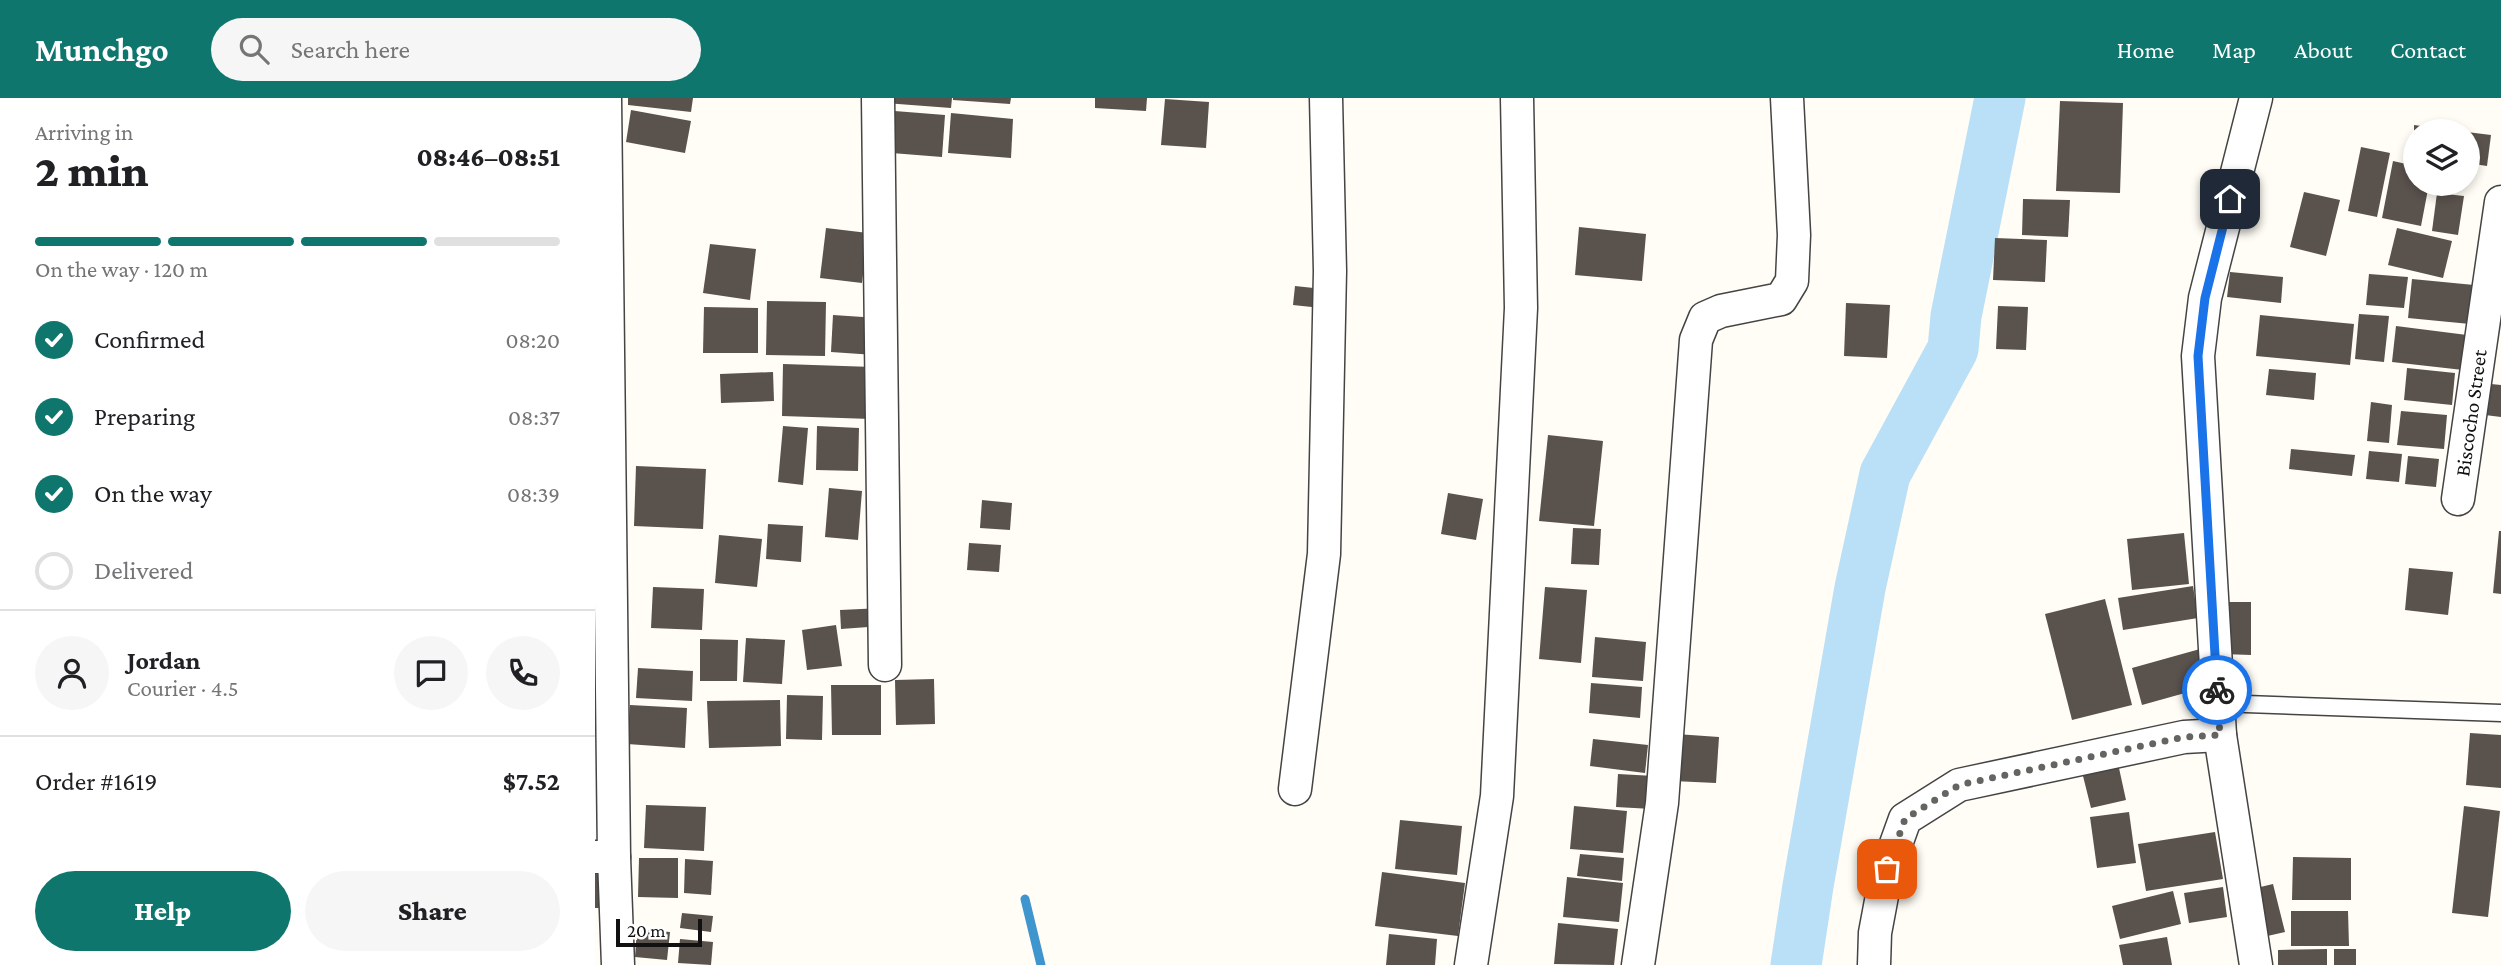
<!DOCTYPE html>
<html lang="en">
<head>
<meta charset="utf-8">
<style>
  body { margin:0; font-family:"Crimson Pro",serif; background:#f6f6f6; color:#202124; height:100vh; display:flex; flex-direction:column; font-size:26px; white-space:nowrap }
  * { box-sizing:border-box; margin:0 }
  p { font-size:23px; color:#757577 }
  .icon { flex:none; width:38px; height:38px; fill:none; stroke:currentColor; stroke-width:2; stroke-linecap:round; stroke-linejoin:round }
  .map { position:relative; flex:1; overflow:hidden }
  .panel { display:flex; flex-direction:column; background:#fff; width:595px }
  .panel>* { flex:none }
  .tools { position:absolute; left:1808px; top:21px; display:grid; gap:14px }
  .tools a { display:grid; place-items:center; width:77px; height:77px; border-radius:50%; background:#fff; box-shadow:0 4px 10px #0003; font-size:35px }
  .scale { position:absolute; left:21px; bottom:18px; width:86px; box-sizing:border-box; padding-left:7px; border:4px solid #111; border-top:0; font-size:19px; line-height:24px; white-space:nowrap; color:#111; -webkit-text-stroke:5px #fff; paint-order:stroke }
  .pin { position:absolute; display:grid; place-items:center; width:60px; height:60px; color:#fff; margin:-30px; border-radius:14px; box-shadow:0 4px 10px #0006 }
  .courier { position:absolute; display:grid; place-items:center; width:70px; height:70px; margin:-35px; border:5px solid #1a73e8; border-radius:50%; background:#fff; color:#222; box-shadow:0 2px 9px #0007 }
  .head em { font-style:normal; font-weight:800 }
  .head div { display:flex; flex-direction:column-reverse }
  .head { display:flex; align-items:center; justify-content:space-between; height:119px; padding:0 35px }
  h1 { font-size:46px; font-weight:800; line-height:52px }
  .bar { display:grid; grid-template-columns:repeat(4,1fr); gap:10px 7px; align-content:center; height:84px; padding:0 35px }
  .bar i { height:9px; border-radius:5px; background:#e0e0e0 }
  .bar .active { background:#0f766e }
  .bar p { grid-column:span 4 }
  .line { display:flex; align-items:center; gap:18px; padding:0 35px; border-top:2px solid #e0e0e0 }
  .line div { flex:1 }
  .round { display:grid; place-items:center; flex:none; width:74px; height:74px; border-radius:37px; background:#f6f6f6 }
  ol { padding:0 35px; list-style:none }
  li { display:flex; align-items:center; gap:21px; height:77px }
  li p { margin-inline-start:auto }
  li .icon { padding:7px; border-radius:50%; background:#0f766e; color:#fff; stroke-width:4 }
  li:last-child { color:#757577 }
  li i { width:38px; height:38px; border:4px solid #e0e0e0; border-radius:50% }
  .action { display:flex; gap:14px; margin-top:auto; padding:14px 35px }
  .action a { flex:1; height:80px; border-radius:42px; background:#0f766e; color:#fff; font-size:28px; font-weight:800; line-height:80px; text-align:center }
  .action a+a { background:#f6f6f6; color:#202124 }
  header { display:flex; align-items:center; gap:42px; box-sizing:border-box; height:98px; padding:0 35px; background:#0f766e; color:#fff }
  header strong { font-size:33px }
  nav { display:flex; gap:38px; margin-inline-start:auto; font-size:24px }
  .search { width:490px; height:63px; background:#f6f6f6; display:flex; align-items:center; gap:18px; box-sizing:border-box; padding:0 24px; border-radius:38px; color:#757577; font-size:26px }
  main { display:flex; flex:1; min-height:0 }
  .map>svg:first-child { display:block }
</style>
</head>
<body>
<header>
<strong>Munchgo</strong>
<div class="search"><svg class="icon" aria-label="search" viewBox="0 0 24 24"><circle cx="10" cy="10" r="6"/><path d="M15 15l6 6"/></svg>Search here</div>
<nav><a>Home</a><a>Map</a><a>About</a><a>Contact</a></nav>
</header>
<main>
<section class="panel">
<div class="head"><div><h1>2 min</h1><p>Arriving in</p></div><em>08:46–08:51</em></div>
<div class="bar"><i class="active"></i><i class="active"></i><i class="active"></i><i></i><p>On the way · 120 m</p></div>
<ol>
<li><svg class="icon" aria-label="check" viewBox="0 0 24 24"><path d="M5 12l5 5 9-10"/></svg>Confirmed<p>08:20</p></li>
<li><svg class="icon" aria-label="check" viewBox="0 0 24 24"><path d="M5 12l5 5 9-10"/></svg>Preparing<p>08:37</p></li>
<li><svg class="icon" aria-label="check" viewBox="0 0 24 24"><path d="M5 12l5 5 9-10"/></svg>On the way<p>08:39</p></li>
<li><i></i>Delivered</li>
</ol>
<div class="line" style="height:126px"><a class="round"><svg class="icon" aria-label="person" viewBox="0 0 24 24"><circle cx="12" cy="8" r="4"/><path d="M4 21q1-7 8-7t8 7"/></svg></a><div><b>Jordan</b><p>Courier · 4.5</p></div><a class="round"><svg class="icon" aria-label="chat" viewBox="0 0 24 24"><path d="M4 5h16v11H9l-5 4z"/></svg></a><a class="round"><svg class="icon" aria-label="phone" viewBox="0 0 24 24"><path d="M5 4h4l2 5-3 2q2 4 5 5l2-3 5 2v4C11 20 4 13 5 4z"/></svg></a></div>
<div class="line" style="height:91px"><div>Order #1619</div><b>$7.52</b></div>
<div class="action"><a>Help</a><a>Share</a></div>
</section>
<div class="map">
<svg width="1906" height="867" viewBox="0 0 1906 867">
  <rect width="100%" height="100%" fill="#fffdf5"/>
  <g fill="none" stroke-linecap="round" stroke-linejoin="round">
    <!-- stream -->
    <polyline stroke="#3f96cf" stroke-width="9" points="430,801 446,867"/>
    <!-- river -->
    <polyline stroke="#b9e0f7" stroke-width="51" points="1201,867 1213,788 1265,490 1290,376 1358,251 1361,218 1405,0"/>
  </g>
  <!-- building -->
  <g fill="#5a524d">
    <polygon points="33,0 98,0 96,14 33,7"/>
    <polygon points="290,0 357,0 356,10 290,5"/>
    <polygon points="358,0 416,0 415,6 358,2"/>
    <polygon points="500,0 552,0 551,13 500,10"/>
    <polygon points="570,1 614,4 611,50 566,47"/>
    <polygon points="1465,3 1528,5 1525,95 1461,93"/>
    <polygon points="36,12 96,23 90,55 31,44"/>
    <polygon points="287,12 350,17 347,59 284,54"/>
    <polygon points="356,15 418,21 416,60 353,55"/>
    <polygon points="1819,27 1856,32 1856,33 1819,33"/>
    <polygon points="1872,34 1896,37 1892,68 1872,65"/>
    <polygon points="1766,49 1795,55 1782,119 1753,113"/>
    <polygon points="1798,63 1820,68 1820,86 1834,86 1826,128 1787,120"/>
    <polygon points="1709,94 1745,102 1731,158 1695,149"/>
    <polygon points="1842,95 1869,98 1863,137 1837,133"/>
    <polygon points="1428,101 1475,102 1473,139 1427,137"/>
    <polygon points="984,129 1051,136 1047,183 980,177"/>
    <polygon points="231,130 273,135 267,185 225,180"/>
    <polygon points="1802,130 1857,143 1848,180 1793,167"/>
    <polygon points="1400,140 1452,142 1450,184 1398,182"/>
    <polygon points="115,146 161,151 155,202 108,195"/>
    <polygon points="1635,174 1688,179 1686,205 1632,199"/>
    <polygon points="1774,176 1813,179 1809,210 1771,207"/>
    <polygon points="1817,181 1879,187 1875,226 1813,220"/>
    <polygon points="700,188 728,191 726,210 698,207"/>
    <polygon points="172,203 231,204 230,258 171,257"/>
    <polygon points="1251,205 1295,207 1292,260 1249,258"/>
    <polygon points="1403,208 1433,209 1431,252 1401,251"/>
    <polygon points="109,209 163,210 163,255 108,255"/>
    <polygon points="1764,216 1794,218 1789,264 1760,261"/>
    <polygon points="238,217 283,220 280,257 236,254"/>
    <polygon points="1665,217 1759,226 1755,267 1661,258"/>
    <polygon points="1801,228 1872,237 1868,272 1797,264"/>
    <polygon points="188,266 278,269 276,321 187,318"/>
    <polygon points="1812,270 1860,275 1857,307 1809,302"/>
    <polygon points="1674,271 1721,275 1719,302 1671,297"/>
    <polygon points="178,274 179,303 126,305 125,276"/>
    <polygon points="1886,285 1906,287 1906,319 1882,316"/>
    <polygon points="1776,304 1797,307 1794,345 1772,343"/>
    <polygon points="1806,313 1852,317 1849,351 1802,347"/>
    <polygon points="188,328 213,330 208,387 183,384"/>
    <polygon points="222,328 264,330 263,373 221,372"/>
    <polygon points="953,337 1008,343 999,428 944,423"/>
    <polygon points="1696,351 1760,357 1757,378 1694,371"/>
    <polygon points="1774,353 1807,356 1804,384 1771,381"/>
    <polygon points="1813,358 1844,361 1841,389 1810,386"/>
    <polygon points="41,368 111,371 108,431 39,428"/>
    <polygon points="234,390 267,393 263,442 230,439"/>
    <polygon points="853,395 888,401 881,442 846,436"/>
    <polygon points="387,402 417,405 415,432 385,430"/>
    <polygon points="173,426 208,428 206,464 171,461"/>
    <polygon points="978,430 1006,431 1004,467 976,466"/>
    <polygon points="1904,433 1906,433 1906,496 1898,495"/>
    <polygon points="1589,435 1594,486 1537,492 1532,441"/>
    <polygon points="124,437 167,441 162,489 120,485"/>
    <polygon points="374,445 406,447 404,474 372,472"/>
    <polygon points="1814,470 1858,474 1853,517 1810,512"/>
    <polygon points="1598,488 1603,520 1528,532 1523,500"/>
    <polygon points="58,489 109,491 107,532 56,530"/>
    <polygon points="950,489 992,492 986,565 944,561"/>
    <polygon points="1510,501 1537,607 1477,622 1450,516"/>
    <polygon points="1627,504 1656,504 1656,557 1627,556"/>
    <polygon points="287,510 287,528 246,531 245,512"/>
    <polygon points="241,527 247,568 212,572 207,532"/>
    <polygon points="1000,539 1051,544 1048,583 997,579"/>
    <polygon points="151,540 190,542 187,586 148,584"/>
    <polygon points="105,541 143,542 142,583 105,583"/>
    <polygon points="1605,551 1615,588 1547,607 1537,570"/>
    <polygon points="43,570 98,573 97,603 41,600"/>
    <polygon points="339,581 340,626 301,627 300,582"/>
    <polygon points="996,585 1047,589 1045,620 994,615"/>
    <polygon points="236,587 286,587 286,637 237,637"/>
    <polygon points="192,597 228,598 227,642 191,641"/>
    <polygon points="185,602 186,648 114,650 112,603"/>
    <polygon points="35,607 92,610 90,650 32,646"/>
    <polygon points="1875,635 1906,637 1906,690 1871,687"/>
    <polygon points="1081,636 1124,639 1121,685 1078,683"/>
    <polygon points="998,641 1053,647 1050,675 995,668"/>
    <polygon points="1522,661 1531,702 1496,710 1486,670"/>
    <polygon points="1023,676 1059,678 1057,711 1021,709"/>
    <polygon points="51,707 111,709 109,753 49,750"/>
    <polygon points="979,708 1032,713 1028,755 975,751"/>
    <polygon points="1869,708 1905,713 1893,819 1857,815"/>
    <polygon points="1534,714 1541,765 1502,770 1495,719"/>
    <polygon points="805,722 867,728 862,777 800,771"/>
    <polygon points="1620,734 1628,781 1551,793 1543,746"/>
    <polygon points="985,756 1029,760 1027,783 982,778"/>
    <polygon points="1698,759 1756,760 1756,802 1697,802"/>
    <polygon points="44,760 83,760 83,800 43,799"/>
    <polygon points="90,761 118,763 116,797 89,795"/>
    <polygon points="787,774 870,785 863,838 780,828"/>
    <polygon points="0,776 7,777 4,810 0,810"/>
    <polygon points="972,779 1028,785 1024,824 968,819"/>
    <polygon points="1678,786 1690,834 1668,839 1657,791"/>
    <polygon points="1628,789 1632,819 1594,825 1589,795"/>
    <polygon points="1578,793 1586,826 1525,841 1517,808"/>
    <polygon points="1696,813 1753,813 1754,848 1696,848"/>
    <polygon points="87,815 118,818 116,834 85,830"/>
    <polygon points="963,825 1023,831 1019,867 959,866"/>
    <polygon points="42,831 75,834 72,862 40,859"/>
    <polygon points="794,836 842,841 840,867 791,867"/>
    <polygon points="1572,839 1577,867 1528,867 1524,847"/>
    <polygon points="85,841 118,844 116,867 83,865"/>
    <polygon points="1732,851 1732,867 1683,867 1683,852"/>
    <rect x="1739" y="851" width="22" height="16"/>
  </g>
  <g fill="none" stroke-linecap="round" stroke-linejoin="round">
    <!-- lane casing -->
    <g stroke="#444" stroke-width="19">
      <polyline id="lane" points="1623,605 1906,615"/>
    </g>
    <!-- street casing -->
    <g stroke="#444" stroke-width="35">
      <g id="street">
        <polyline points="10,0 19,759"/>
        <polyline points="283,0 290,567"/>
        <polyline points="1661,0 1610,200 1603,258 1625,637 1661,867"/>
        <polyline points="1863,401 1906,104"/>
        <polyline points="700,691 729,456 735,173 731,0"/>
        <polyline points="0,759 19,759 23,867"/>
        <polyline points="876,867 902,698 926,210 922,0"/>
        <polyline points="1043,867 1067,705 1101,242 1110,220 1126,213 1186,201 1197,183 1199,137 1192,0"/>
        <polyline points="1279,867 1280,835 1292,771 1310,721 1364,687 1589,639 1625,637"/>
      </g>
    </g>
    <!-- lane -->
    <use href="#lane" stroke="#fff" stroke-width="16"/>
    <!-- street -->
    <use href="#street" stroke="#fff" stroke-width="32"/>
  </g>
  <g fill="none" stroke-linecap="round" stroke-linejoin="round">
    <!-- done -->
    <polyline stroke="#646461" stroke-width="7" stroke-dasharray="0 12.6" points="1292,771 1310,721 1364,687 1589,639 1625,637 1622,592"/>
    <!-- route -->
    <polyline stroke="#1a73e8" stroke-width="9" points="1622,592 1603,258 1610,200 1635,101"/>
  </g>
  <g text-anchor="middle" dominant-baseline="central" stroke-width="7" stroke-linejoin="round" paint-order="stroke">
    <!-- street labels -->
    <g font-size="21" fill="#111" stroke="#fff">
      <text transform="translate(1876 315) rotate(-82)">Biscocho Street</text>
    </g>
  </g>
</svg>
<div class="tools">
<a><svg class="icon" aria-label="layers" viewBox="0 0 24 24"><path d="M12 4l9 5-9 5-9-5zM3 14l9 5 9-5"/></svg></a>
</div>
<div class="scale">20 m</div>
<div class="pin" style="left:1292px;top:771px;background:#ea580c"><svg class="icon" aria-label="bag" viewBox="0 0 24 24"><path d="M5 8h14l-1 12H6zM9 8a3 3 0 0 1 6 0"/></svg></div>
<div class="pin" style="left:1635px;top:101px;background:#1f2937"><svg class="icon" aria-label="home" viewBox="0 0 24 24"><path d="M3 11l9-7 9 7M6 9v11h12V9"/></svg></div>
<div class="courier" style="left:1622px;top:592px"><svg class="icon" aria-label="bike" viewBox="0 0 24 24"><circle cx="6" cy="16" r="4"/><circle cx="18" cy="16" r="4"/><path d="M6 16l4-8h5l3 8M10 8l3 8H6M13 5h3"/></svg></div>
</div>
</main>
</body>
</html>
